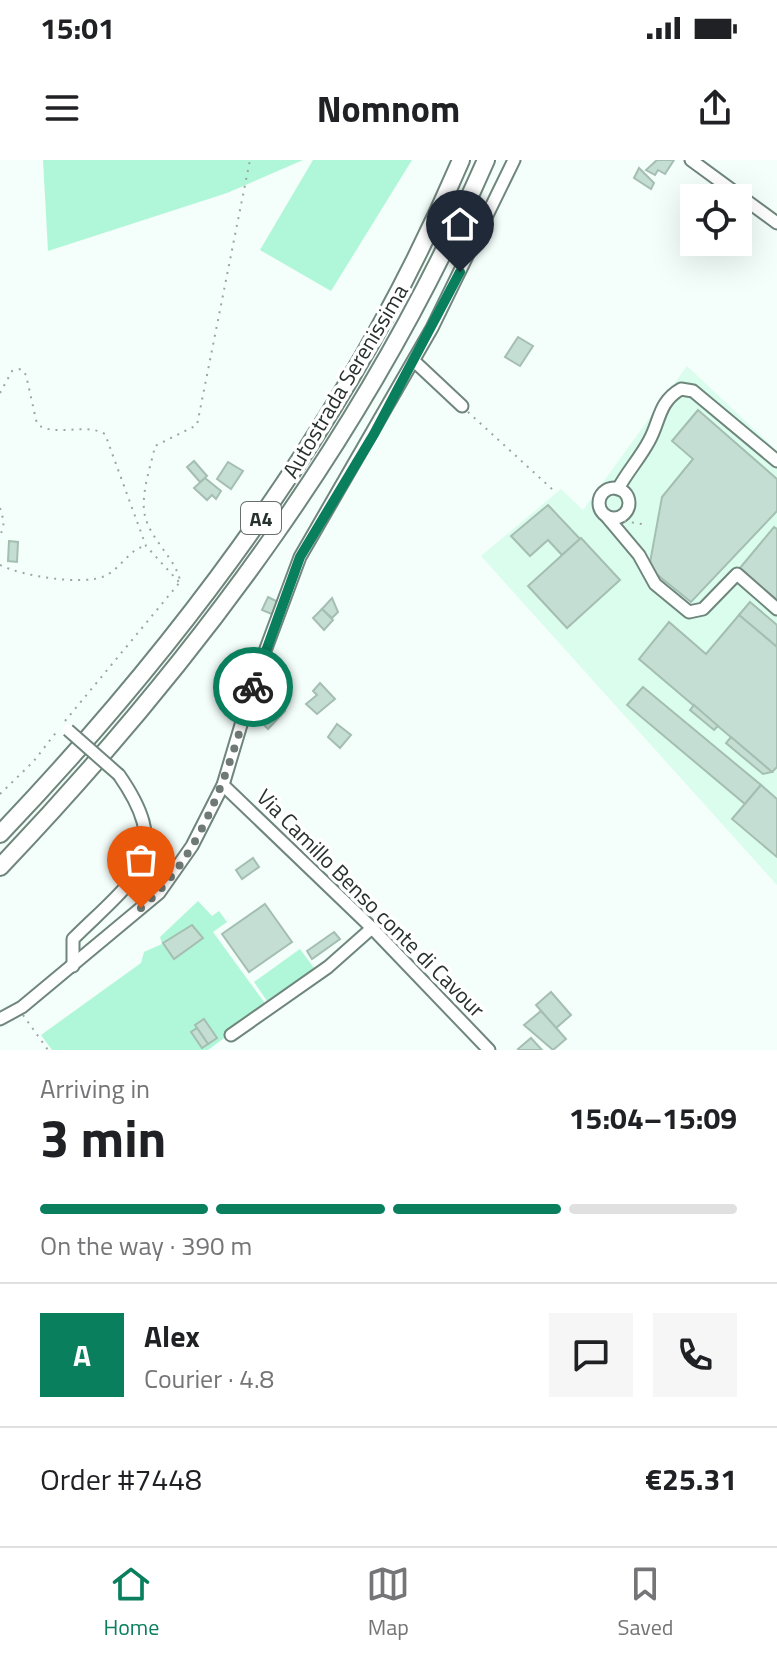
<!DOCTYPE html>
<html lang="en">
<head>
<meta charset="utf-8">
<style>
  body { margin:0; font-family:"Titillium Web",sans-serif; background:#f6f6f6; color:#202124; height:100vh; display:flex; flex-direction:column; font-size:30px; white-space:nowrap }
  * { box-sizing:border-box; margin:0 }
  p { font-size:26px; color:#757577 }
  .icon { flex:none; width:44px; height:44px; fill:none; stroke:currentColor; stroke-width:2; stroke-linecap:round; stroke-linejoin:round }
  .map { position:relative; height:890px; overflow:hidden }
  .panel { display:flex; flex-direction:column; background:#fff; flex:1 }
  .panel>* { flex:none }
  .controls { position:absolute; left:680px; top:24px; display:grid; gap:16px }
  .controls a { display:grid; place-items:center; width:72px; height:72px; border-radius:0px; background:#fff; box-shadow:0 8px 32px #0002; font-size:40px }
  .pin { position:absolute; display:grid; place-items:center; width:68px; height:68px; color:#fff; margin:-82px -34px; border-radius:50% 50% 50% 0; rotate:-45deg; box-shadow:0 0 8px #0007 }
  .pin .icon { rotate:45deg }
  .courier { position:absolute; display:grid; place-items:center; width:80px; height:80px; margin:-40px; border:6px solid #097f5d; border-radius:50%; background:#fff; color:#222; box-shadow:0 2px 10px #0007 }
  .summary em { font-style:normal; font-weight:700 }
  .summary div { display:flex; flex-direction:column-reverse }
  .summary { display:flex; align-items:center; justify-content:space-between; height:136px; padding:0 40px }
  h1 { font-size:52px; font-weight:700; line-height:60px }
  .bar { display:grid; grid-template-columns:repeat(4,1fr); gap:12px 8px; align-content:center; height:96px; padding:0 40px }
  .bar i { height:10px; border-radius:6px; background:#e0e0e0 }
  .bar .selected { background:#097f5d }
  .bar p { grid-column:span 4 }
  .line { display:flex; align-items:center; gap:20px; padding:0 40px; border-top:2px solid #e0e0e0 }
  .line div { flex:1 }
  .round { display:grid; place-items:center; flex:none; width:84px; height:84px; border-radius:0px; background:#f6f6f6 }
  .status { display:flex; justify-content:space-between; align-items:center; height:56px; padding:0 40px; background:#fff; direction:ltr }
  .status svg { height:22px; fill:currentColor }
  header { display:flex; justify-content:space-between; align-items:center; height:104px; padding:0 40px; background:#fff; font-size:36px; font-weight:700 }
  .tabs { display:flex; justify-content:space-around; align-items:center; height:112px; border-top:2px solid #e0e0e0; background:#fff; font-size:22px; color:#757577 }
  .tabs a { display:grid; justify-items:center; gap:4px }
  .tabs .selected { color:#097f5d }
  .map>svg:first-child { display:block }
</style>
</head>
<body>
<div class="status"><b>15:01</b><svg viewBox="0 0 49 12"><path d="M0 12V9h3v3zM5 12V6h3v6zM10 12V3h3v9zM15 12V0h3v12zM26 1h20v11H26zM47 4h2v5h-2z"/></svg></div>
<header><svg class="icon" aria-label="menu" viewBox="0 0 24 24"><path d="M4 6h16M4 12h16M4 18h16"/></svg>Nomnom<svg class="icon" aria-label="share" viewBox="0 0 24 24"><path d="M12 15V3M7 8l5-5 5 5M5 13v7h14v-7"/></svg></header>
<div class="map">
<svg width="777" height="890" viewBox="0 0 777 890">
  <rect width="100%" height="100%" fill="#f4fefa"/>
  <!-- built -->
  <polygon fill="#dbfded" points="687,206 777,291 777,725 481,396 561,329 583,350"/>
  <!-- green -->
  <g fill="#b0f7d9">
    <polygon points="43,0 303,0 227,33 48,91"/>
    <polygon points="313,0 412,0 331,131 260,90"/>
    <polygon points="198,741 212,756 219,751 227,762 213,772 267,846 208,890 52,890 41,875 141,803 144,792 162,784 160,777"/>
    <polygon points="300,789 314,808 267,841 254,822"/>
  </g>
  <!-- building -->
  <g fill="#c5ded3" stroke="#a5beb2" stroke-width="2">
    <polygon points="657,0 674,0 665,14 658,10 655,15 646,10"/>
    <polygon points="639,8 654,23 651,29 634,18"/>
    <polygon points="518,177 533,186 520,206 505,197"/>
    <polygon points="698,250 777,319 777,351 691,442 649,408 662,337 693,299 672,281"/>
    <polygon points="194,301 207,316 200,322 187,307"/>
    <polygon points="228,302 243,311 231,329 217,319"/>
    <polygon points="205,318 221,331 216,339 212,335 207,340 194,328"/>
    <polygon points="548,345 580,379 562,395 548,380 530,396 511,376"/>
    <polygon points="774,367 777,369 777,440 740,408"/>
    <polygon points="581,378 620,420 567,468 528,426"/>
    <polygon points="9,381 18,382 17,402 8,401"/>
    <polygon points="268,437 280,443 274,455 262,450"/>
    <polygon points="332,438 338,452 332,458 322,449"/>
    <polygon points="750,442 777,465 777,487 739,455"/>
    <polygon points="322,449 333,460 324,470 313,458"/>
    <polygon points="739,455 777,487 777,607 772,612 639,499 669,462 706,494"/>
    <polygon points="320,523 335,539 317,554 306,544 317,535 313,531"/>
    <polygon points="643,527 761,625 745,644 627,545"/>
    <polygon points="279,545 285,551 268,569 262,563"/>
    <polygon points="694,545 718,566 714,570 690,550"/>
    <polygon points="337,564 351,575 340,588 328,577"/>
    <polygon points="731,577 772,612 763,614 726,583"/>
    <polygon points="761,625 777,639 777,697 732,659"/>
    <polygon points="253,698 259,707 242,719 236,710"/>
    <polygon points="265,744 292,782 249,812 222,774"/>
    <polygon points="192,765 203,778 174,799 163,783"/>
    <polygon points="334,772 340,779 312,799 307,791"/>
    <polygon points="551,832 571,855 556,868 536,845"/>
    <polygon points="541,851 566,879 553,890 524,865"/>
    <polygon points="204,859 217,878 208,884 195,865"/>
    <polygon points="197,868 208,884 202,888 191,872"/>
    <polygon points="531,878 542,890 519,890 518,889"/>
  </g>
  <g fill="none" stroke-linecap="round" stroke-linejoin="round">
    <!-- minor casing -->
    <g stroke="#6f867c" stroke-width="15">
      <g id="minor">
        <polyline points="691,0 777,63"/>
        <polyline points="414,201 462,246"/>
        <circle cx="614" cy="343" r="15"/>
        <path d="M618,329c9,-17 22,-31 31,-48 11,-19 9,-39 32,-52l12,2 84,70"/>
        <polyline points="607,357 639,395 655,424 689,452 703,449 737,414 777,449"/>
        <polyline points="223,625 372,768 489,890"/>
        <path d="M73,806v-27c58,-58 104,-81 46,-164"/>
        <polyline points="0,859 22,847 159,733 192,686 223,625 255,518 300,397 432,168 514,0"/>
        <polyline points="231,875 328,807 372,768"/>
      </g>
    </g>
    <!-- highway casing -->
    <g stroke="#6f867c" stroke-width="20">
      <g id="highway">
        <path d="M0,674c188,-197 354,-422 461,-674"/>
        <path d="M0,707c199,-209 371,-441 486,-707"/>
      </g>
    </g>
    <!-- path -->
    <g stroke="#9ba5a1" stroke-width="2" stroke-dasharray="2 6" stroke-linecap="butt">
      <path d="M0,233l12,-22 9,-2 5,6 11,49c19,14 47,-2 68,10l41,112 33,36"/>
      <polyline points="468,252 552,329"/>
      <polyline points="0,348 4,362 0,378"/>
      <polyline points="624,361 647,365"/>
      <path d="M0,405c22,11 82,21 105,11 15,-7 23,-25 39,-30"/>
      <path d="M65,561l115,-139c-1,-19 -30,-43 -35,-66 -5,-21 6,-50 10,-70l42,-21 53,-265"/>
      <polyline points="0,634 33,602 58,570"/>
      <polyline points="23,855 48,890"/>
    </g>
    <!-- minor -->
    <use href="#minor" stroke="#fff" stroke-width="11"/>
    <!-- highway -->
    <use href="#highway" stroke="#fff" stroke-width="16"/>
    <!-- minor-bridge casing -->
    <g stroke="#6f867c" stroke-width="15" stroke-linecap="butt">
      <polyline id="minor-bridge" points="68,570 119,615"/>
    </g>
    <!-- minor-bridge -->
    <use href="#minor-bridge" stroke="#fff" stroke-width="11"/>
  </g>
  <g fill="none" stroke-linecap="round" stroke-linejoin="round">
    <!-- done -->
    <path stroke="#6f7975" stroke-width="8" stroke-dasharray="0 14.4" d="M141,748c64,-54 89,-143 112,-221"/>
    <!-- route -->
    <polyline stroke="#097f5d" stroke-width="10" points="253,527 300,397 374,274 460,112"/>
  </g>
  <g text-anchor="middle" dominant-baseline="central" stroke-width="7" stroke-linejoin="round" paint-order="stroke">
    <!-- shield labels -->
    <rect fill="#fff" stroke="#686f6c" stroke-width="2" x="241" y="342" width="40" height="32" rx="6"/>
    <g font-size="20" font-weight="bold" fill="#27312d">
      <text x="261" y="358">A4</text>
    </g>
    <!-- street labels -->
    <g font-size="22" fill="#27312d" stroke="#fff">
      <text transform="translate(345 221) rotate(-59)">Autostrada Serenissima</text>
      <text transform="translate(371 743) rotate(45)">Via Camillo Benso conte di Cavour</text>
    </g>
  </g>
</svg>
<div class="controls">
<a><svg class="icon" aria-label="locate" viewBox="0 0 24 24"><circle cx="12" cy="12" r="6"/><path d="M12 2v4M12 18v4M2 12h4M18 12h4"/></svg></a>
</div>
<div class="pin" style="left:141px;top:748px;background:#ea580c"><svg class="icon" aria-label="bag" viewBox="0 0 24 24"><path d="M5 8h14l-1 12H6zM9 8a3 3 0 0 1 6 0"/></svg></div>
<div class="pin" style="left:460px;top:112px;background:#1f2937"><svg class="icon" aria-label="home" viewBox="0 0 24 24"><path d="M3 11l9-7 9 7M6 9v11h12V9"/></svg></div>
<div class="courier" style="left:253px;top:527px"><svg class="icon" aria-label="bike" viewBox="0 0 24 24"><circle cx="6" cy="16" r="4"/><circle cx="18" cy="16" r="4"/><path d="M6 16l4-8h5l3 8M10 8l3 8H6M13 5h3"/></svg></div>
</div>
<section class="panel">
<div class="summary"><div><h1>3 min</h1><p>Arriving in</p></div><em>15:04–15:09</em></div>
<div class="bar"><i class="selected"></i><i class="selected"></i><i class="selected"></i><i></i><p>On the way · 390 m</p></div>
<div class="line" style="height:144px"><b class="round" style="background:#097f5d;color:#fff">A</b><div><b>Alex</b><p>Courier · 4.8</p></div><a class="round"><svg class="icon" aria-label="chat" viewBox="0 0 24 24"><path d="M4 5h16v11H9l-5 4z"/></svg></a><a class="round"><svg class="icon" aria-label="phone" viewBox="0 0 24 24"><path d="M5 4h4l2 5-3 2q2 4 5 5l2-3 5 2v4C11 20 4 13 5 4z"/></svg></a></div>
<div class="line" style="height:104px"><div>Order #7448</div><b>€25.31</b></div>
</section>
<nav class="tabs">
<a class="selected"><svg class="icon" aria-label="home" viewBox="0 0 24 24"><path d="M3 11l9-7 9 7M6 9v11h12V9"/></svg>Home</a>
<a><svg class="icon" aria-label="map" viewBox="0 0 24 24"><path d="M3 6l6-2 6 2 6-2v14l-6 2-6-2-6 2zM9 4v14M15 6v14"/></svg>Map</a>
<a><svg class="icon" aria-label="saved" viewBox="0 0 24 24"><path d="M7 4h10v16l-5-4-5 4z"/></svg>Saved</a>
</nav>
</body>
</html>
